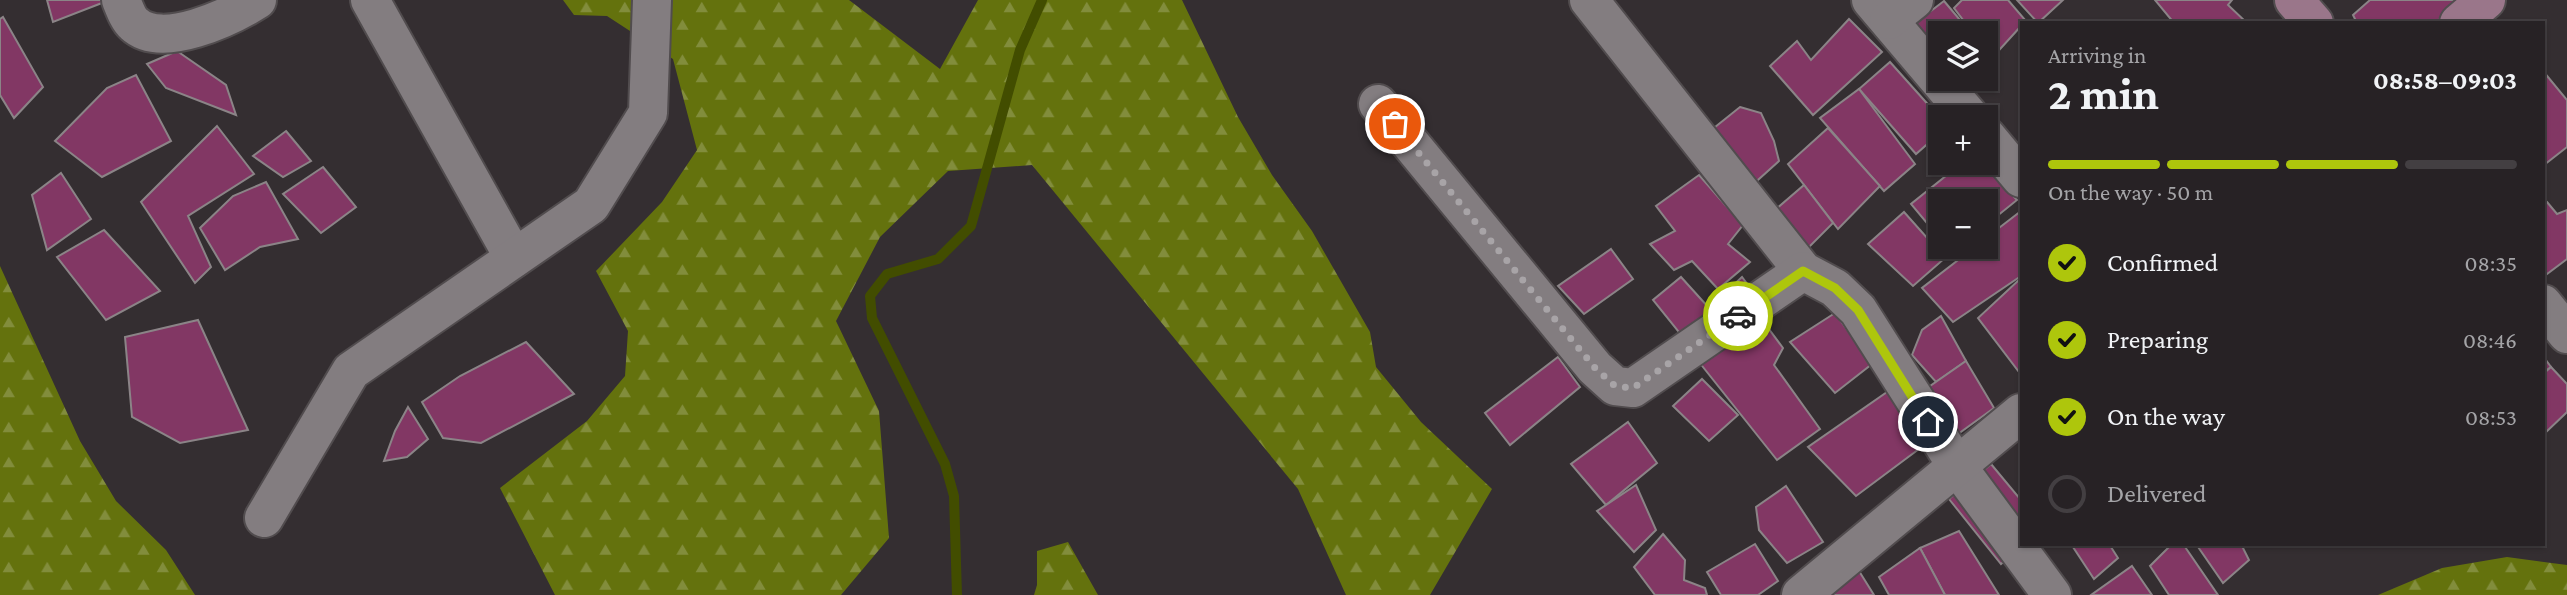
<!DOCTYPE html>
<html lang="en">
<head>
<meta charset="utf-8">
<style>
  body { margin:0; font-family:"Crimson Pro",serif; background:#2f2a2d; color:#f1f3f6; height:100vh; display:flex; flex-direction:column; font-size:26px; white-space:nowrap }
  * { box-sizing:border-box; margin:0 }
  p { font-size:23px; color:#a4a4a7 }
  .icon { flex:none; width:38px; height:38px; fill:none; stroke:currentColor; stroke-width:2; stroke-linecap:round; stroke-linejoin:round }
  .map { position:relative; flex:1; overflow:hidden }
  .details { position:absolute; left:2020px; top:21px; width:525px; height:525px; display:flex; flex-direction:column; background:#272225; border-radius:0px; box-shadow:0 2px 5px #0004,0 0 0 2px #433f42 }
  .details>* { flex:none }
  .buttons { position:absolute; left:1928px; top:21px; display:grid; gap:14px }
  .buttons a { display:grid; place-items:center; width:70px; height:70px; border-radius:0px; background:#272225; box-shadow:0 2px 5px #0004,0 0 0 2px #433f42; font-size:35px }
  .pin { position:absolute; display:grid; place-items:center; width:60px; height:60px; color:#fff; margin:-30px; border:4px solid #fff; border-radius:50%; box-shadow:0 2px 7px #0007 }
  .courier { position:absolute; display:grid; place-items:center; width:70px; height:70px; margin:-35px; border:5px solid #aec60c; border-radius:50%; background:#fff; color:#222; box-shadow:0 2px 9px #0007 }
  .summary em { font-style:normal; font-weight:700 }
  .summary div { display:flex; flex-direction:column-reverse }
  .summary { display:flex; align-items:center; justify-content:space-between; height:119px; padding:0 28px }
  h1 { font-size:46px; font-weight:700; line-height:52px }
  .bar { display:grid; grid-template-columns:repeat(4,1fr); gap:10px 7px; align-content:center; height:84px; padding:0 28px }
  .bar i { height:9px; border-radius:5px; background:#433f42 }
  .bar .active { background:#aec60c }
  .bar p { grid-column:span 4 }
  ol { padding:0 28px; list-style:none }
  li { display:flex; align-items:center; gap:21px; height:77px }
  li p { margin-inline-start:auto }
  li .icon { padding:7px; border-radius:50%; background:#aec60c; color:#111; stroke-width:4 }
  li:last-child { color:#a4a4a7 }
  li i { width:38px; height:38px; border:4px solid #433f42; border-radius:50% }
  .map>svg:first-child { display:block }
</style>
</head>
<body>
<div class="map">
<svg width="2567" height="595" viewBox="0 0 2567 595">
  <defs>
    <pattern id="forest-firs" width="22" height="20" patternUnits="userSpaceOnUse" patternTransform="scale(1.75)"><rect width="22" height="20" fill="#64720d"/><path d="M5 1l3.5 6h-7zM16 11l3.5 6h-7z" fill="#828d3c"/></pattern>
  </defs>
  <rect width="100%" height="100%" fill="#342e31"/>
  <!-- forest -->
  <g fill="url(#forest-firs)">
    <polygon points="563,0 849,0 940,69 978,0 1182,0 1238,117 1272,175 1312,231 1370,332 1376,367 1421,422 1492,489 1430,595 1346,595 1298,489 1032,165 948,171 880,237 836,321 879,411 889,538 841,595 555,595 500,488 587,421 625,376 628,331 596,271 662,202 697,150 673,59 607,16 574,15"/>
    <polygon points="0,266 80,441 116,501 166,550 195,595 0,595"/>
    <polygon points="1068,542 1098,595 1034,595 1037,585 1037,551"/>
    <polygon points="2507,557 2567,565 2567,595 2378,595 2442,568"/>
  </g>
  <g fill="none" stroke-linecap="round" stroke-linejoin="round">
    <!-- stream -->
    <polyline stroke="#424d00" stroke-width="10" points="957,595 954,496 945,464 872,318 870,296 887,274 938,259 971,226 1020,50 1042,0"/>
  </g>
  <!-- building -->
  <g fill="#823764" stroke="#8b8487" stroke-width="2">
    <polygon points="47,0 106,0 107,1 53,22"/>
    <polygon points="1962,0 2008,0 2026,21 2021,23 2021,26 1992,58 1986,50 1986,33 1973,33 1954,8"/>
    <polygon points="2017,0 2063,0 2038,23"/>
    <polygon points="2155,0 2232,0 2228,5 2247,23 2174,23"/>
    <polygon points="2370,0 2463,0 2435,23 2357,23 2353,15"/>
    <polygon points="1944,1 1971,33 1941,33 1941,69 1906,30"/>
    <polygon points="3,17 43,87 14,118 0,95 0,19"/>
    <polygon points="1849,19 1882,52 1813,115 1770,66 1797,41 1811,60"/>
    <polygon points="177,51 226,85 236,115 166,88 147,64"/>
    <polygon points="1890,62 1941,119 1941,132 1916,154 1859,89"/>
    <polygon points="2543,71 2567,100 2567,147 2544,165"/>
    <polygon points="136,75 171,141 102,177 55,141 107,88"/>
    <polygon points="1859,89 1915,164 1884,191 1820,118"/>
    <polygon points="1740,107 1761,113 1774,141 1779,161 1749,188 1704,136"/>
    <polygon points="217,126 254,174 188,216 211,267 195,283 141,202"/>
    <polygon points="1828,128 1880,186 1838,229 1788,164"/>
    <polygon points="286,131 311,161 283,177 253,156"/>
    <polygon points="1962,163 1982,163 2017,200 1986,225 1986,201 1941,201 1941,240 1911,204"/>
    <polygon points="323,167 356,207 321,233 283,194"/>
    <polygon points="61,173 91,219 47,250 32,195"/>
    <polygon points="1699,175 1743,225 1728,244 1750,262 1718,289 1692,261 1674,270 1650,244 1675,231 1656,206"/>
    <polygon points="266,182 298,239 260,247 225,270 200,228 233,196"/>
    <polygon points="1804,185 1833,223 1802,254 1768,216"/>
    <polygon points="2547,202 2557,214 2567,210 2567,259 2543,277 2543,205"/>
    <polygon points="2021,211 2021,276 1953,322 1922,288 1975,247 1986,247 1986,238"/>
    <polygon points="1904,212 1945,258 1913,286 1868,244"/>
    <polygon points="104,230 160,291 106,320 57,257"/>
    <polygon points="1946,247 1961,247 1952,254"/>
    <polygon points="1611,249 1633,279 1584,314 1558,286"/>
    <polygon points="1681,277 1709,308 1742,277 1754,293 1686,341 1653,300"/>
    <polygon points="2021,278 2021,371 2019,372 1978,318"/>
    <polygon points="1835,313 1872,364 1835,393 1790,342"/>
    <polygon points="1941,316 1966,361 1936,382 1912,355 1922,330"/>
    <polygon points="1760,317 1783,348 1774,365 1820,429 1777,460 1699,362"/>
    <polygon points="198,320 248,430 180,443 132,417 125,337"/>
    <polygon points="526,342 574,394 481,443 443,438 422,402 460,376"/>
    <polygon points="2543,356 2551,367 2543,373"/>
    <polygon points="1558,357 1580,387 1510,445 1485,413"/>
    <polygon points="1966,361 1994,408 1951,439 1920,393"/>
    <polygon points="2551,367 2567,384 2567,412 2543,435 2543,374"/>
    <polygon points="1702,379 1738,415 1709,441 1673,406"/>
    <polygon points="1890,390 1923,446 1856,496 1808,447"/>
    <polygon points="408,407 428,439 407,457 384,461 395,431"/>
    <polygon points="1628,422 1657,463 1606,505 1571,464"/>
    <polygon points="1991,464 2021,500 2021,544 2024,544 2001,564 1949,499"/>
    <polygon points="1636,485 1656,530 1634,552 1597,511"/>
    <polygon points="1786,486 1823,542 1787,563 1759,530 1756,507"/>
    <polygon points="1959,531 1999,595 1945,595 1920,548"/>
    <polygon points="1663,534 1685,560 1684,580 1705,588 1707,595 1655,595 1634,567"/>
    <polygon points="1755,544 1778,581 1758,595 1721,595 1707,572"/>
    <polygon points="2071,544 2109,544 2118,558 2094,579"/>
    <polygon points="2172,544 2183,544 2218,595 2169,595 2150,566"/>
    <polygon points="2196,544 2241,544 2249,560 2223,583"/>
    <polygon points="1920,548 1945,595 1889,595 1879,577"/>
    <polygon points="2132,566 2152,595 2091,595"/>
    <polygon points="1859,571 1874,595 1822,595"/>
  </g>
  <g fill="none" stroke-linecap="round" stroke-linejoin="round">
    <!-- street casing -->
    <g stroke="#514c4e" stroke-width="42">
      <g id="street">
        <path d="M121,0c3,7 7,19 13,24 28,26 96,-7 123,-24"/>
        <polyline points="370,0 514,258"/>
        <polyline points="1589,0 1803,271 1835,288 1858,310 1957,466 2052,595"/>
        <polyline points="1871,0 1970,117"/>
        <polyline points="1889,20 1914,0"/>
        <polyline points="1378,104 1595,368 1615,386 1633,388 1803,271"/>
        <polyline points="1986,136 2021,178"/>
        <polyline points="2543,304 2567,334"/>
        <polyline points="264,518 351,371 591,205 648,113 652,0"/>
        <polyline points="1801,595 2021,413"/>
      </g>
    </g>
    <!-- secondary casing -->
    <g stroke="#514c4e" stroke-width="42">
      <g id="secondary">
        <polyline points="2294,0 2314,23"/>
        <polyline points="2459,23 2486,0"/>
      </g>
    </g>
    <!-- street -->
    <use href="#street" stroke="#837d80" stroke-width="38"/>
    <!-- secondary -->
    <use href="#secondary" stroke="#9a768a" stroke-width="38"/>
  </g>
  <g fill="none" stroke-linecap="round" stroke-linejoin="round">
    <!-- done -->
    <polyline stroke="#a8a4a7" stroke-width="7" stroke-dasharray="0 12.6" points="1395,124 1595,368 1615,386 1633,388 1738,316"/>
    <!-- route -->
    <polyline stroke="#aec60c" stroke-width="9" points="1738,316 1803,271 1835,288 1858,310 1928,422"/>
  </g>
</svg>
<div class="buttons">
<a><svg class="icon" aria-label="layers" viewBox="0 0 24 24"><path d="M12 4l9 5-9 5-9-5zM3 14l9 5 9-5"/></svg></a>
<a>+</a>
<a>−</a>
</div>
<div class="pin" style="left:1395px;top:124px;background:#ea580c"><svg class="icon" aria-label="bag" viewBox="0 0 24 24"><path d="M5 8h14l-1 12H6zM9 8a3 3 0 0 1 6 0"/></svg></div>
<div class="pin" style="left:1928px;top:422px;background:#1f2937"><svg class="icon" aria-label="home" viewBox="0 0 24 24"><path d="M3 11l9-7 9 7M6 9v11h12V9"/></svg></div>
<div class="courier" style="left:1738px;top:316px"><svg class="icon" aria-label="car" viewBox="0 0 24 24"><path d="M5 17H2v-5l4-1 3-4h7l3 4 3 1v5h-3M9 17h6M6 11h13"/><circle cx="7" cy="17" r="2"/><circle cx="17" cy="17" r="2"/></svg></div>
<section class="details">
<div class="summary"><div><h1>2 min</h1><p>Arriving in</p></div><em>08:58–09:03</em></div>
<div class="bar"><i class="active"></i><i class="active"></i><i class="active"></i><i></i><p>On the way · 50 m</p></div>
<ol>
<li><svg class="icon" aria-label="check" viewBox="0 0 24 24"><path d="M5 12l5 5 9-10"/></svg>Confirmed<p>08:35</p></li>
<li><svg class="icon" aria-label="check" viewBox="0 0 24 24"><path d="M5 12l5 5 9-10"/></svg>Preparing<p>08:46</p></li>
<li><svg class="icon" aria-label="check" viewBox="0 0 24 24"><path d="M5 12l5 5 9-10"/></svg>On the way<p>08:53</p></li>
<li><i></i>Delivered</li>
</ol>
</section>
</div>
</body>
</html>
